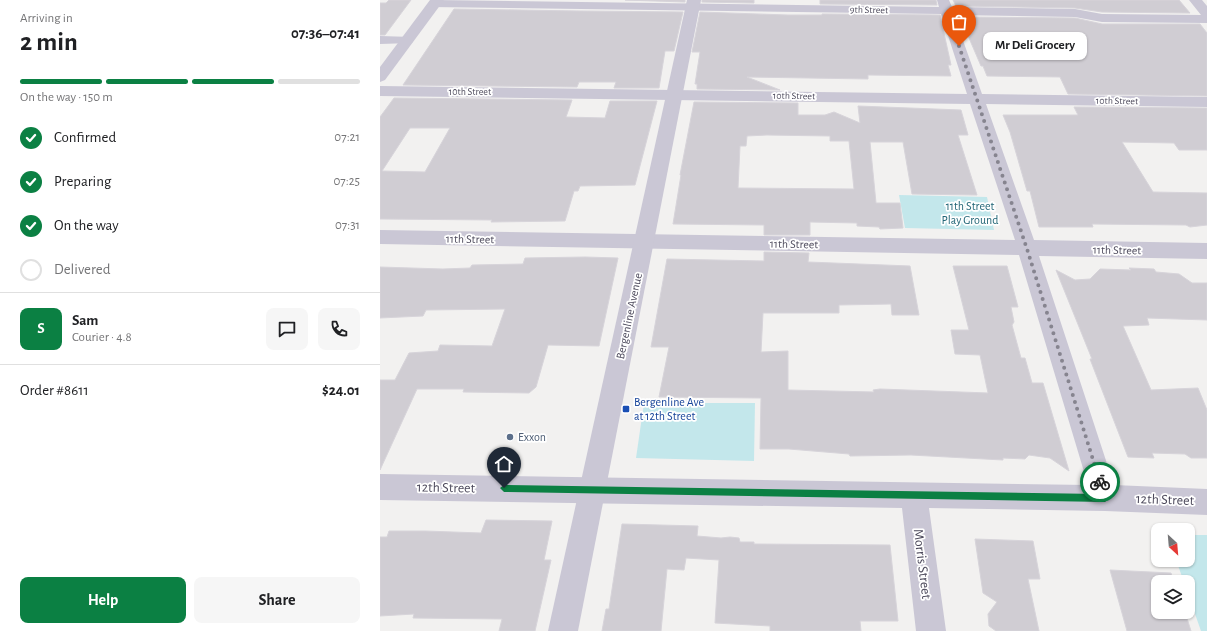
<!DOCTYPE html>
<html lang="en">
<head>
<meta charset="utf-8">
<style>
  body { margin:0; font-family:"Alegreya Sans",sans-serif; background:#f6f6f6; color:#202124; height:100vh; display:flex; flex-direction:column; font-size:15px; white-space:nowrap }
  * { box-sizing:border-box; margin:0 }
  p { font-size:13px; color:#757577 }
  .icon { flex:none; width:22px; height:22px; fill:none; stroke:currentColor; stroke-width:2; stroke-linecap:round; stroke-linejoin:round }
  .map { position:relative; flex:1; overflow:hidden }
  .panel { display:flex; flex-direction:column; background:#fff; width:380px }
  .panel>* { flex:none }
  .needle { width:26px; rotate:154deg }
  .buttons { position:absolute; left:771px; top:523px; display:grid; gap:8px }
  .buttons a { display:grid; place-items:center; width:44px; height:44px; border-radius:8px; background:#fff; box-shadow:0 1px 3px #0004; font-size:20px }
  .pin { position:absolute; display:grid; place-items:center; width:34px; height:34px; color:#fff; margin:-41px -17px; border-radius:50% 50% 50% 0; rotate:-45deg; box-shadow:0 0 4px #0007 }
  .pin .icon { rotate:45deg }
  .courier { position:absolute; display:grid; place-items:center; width:40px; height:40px; margin:-20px; border:3px solid #0b8043; border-radius:50%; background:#fff; color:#222; box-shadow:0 1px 5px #0007 }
  .bubble { position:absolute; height:28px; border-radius:8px; background:#fff; box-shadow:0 1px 3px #0004; font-size:13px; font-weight:700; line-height:28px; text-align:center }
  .summary em { font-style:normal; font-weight:700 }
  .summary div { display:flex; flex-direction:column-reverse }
  .summary { display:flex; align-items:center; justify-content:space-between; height:68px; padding:0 20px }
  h1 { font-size:26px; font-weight:700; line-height:30px }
  .bar { display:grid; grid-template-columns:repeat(4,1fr); gap:6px 4px; align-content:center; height:48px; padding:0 20px }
  .bar i { height:5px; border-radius:3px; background:#e0e0e0 }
  .bar .selected { background:#0b8043 }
  .bar p { grid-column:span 4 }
  .line { display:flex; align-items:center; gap:10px; padding:0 20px; border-top:1px solid #e0e0e0 }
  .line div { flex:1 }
  .round { display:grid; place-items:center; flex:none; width:42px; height:42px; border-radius:8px; background:#f6f6f6 }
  ol { padding:0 20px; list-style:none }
  li { display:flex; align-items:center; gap:12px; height:44px }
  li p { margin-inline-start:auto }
  li .icon { padding:4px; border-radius:50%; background:#0b8043; color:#fff; stroke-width:4 }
  li:last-child { color:#757577 }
  li i { width:22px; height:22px; border:2px solid #e0e0e0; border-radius:50% }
  .button { display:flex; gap:8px; margin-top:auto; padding:8px 20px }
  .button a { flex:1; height:46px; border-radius:8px; background:#0b8043; color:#fff; font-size:16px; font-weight:700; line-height:46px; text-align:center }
  .button a+a { background:#f6f6f6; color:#202124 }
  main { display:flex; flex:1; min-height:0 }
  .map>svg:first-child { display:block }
</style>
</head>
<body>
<main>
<section class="panel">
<div class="summary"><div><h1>2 min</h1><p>Arriving in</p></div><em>07:36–07:41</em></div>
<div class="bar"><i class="selected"></i><i class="selected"></i><i class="selected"></i><i></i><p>On the way · 150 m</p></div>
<ol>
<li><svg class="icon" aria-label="check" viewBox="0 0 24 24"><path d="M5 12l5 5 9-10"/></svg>Confirmed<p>07:21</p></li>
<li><svg class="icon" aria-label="check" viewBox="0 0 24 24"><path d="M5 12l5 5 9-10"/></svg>Preparing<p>07:25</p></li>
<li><svg class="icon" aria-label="check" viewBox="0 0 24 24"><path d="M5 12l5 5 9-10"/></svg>On the way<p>07:31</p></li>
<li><i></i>Delivered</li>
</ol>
<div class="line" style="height:72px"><b class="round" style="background:#0b8043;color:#fff">S</b><div><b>Sam</b><p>Courier · 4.8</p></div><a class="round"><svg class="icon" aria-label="chat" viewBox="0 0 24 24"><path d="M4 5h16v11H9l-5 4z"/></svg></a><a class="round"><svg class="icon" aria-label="phone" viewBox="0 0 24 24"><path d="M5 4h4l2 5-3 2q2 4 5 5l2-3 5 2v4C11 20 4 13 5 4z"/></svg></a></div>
<div class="line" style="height:52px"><div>Order #8611</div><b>$24.01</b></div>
<div class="button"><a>Help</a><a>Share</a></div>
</section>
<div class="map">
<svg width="827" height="631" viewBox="0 0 827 631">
  <rect width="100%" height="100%" fill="#f2f1f0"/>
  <!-- green -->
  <g fill="#c3e7eb">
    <polygon points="519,195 607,197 614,230 525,228"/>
    <polygon points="264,403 375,403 374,461 256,458"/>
    <polygon points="808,535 827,535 827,631 821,631 808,594 808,582 804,582 796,560 808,560"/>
  </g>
  <!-- building -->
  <g fill="#d0cdd3" stroke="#d7d4da" fill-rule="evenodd">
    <polygon points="9,0 31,0 5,35 0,35 0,3 6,3"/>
    <polygon points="245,0 305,0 305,2"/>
    <polygon points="322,0 374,0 374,3 322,2"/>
    <polygon points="440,0 556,0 557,5 440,4"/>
    <polygon points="573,0 799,0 810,13 722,12 695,8 576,6"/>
    <polygon points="74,9 201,11 303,12 294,51 285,51 279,88 234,88 236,82 199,82 197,87 23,85"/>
    <polygon points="320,12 408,15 442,15 442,14 560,15 571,65 568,65 571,76 488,75 488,79 367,77 400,90 317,89 317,84 315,84 320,52 312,52"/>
    <polygon points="580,17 695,18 722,24 820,24 827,33 827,96 688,94 680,77 607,76 603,66 601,66"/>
    <path d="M14,98l178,2 -6,17 39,1 5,-17h47l-22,84 -55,1 -2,5h-4l-9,30 -74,1 1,-2 -112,-1v-102zM30,128h40l-25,44 -43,-1z"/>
    <path d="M314,102l104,1v12h27l9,-3 26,11 -2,-17 103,4 7,25h-10l19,60 -65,-1 -9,-52h-33l6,61h24l3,25 -23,1 -1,-2 -22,-1v-3l-47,-1v13h-46v-10l-91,-1 8,-49h-1zM387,135l63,1v5h19l5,48 -116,-1 2,-42h6l1,-10z"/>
    <polygon points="694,107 827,108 827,150 799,150 794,143 742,142 773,192 827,193 827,225 810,227 806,225 712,224 713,227 659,227 650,191 647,191 630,132 623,115 698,115"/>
    <polygon points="384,252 429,253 428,262 530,266 539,315 512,315 511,304 459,305 459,313 383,313 381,352 408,351 408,390 494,392 493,390 500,389 608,393 600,355 575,354 571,330 589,330 573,266 627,266 638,307 631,307 634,322 632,325 641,358 645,358 652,383 663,383 689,471 670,458 649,455 645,459 623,458 623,460 531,455 470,456 469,454 409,449 380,449 381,398 279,397 289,347 271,347 287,259 384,261"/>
    <polygon points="205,257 238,258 219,346 168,345 156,387 149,393 83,392 84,389 37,389 0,470 0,380 15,380 29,353 58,351 60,345 112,346 125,309 46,310 43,316 0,318 0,267 63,269 90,268 92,265 143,264 145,258"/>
    <polygon points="749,268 774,269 776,272 799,274 812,283 827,283 827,320 767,318 769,325 743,326 771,390 818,388 827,410 827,458 811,458 805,454 772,453 774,458 748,457 710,359 712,359 676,270 695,280 710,279 720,269 751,270"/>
    <polygon points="106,520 172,521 164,560 171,560 155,631 119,631 122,619 33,618 34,614 0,616 0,537 7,537 9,531 45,531 101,533"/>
    <polygon points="242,524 318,526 317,536 341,538 350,537 359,538 360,542 374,542 374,544 510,545 518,621 480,621 481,631 390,631 390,626 335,623 339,560 306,558 304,570 287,569 281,631 222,631 226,609 229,609"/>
    <polygon points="595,539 653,541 660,579 648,579 659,631 616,631 609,626 608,614 617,602 603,593"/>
    <polygon points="730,570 791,573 794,582 778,582 778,612 805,612 811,631 747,631"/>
  </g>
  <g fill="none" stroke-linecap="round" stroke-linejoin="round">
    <!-- minor -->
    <g fill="#cac7d5" fill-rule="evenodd">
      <polygon points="54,0 559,7 557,0 569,0 572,7 695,9 722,14 821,15 809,0 822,0 827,6 827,23 722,22 695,17 574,15 602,94 827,97 827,107 606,104 654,240 827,243 827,259 659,256 734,485 827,489 827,515 725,511 549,508 566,631 536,631 522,508 0,500 0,474 708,485 639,255 0,244 0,230 635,240 590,104 0,96 0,86 587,94 561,14 50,7 48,4 50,1"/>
      <polygon points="0,36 32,37 34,40 32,43 0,44"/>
    </g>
    <!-- tertiary -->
    <g fill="#cac7d5" fill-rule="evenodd">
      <polygon points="50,0 64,0 5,80 0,82 0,67"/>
      <polygon points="307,0 321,0 198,631 168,631"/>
    </g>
  </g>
  <!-- route -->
  <polygon fill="#0b8043" points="720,478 723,479 729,498 725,502 124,492 120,488 124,485 720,494 716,482"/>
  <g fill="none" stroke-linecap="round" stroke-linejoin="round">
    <!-- done -->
    <polyline stroke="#86848f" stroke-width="4" stroke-dasharray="0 7.2" points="579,46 647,249 720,482"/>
  </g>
  <!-- markers -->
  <rect fill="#1a4fb4" stroke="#fff" stroke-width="1.5" x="242" y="405" width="8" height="8" rx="2"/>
  <circle fill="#5c6f8a" stroke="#fff" stroke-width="1.5" cx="130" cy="437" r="4"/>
  <g text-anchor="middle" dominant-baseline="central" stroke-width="3.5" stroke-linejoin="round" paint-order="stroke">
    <!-- far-street labels -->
    <g font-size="10" fill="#4c495b" stroke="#fff">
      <text transform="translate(489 10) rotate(1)">9th Street</text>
      <text x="90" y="92">10th Street</text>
      <text transform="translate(414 96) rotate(1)">10th Street</text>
      <text transform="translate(737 101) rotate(1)">10th Street</text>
    </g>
    <!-- park labels -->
    <g font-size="12" fill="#216576" stroke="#fff">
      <text x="590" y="206">11th Street<tspan x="590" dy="14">Play Ground</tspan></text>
    </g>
    <!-- street labels -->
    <g font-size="12" fill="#4c495b" stroke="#fff">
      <text transform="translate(90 239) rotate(1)">11th Street</text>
      <text transform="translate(414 244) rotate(1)">11th Street</text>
      <text transform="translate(737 250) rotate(1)">11th Street</text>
      <text transform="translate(249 316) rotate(-78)">Bergenline Avenue</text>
    </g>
    <!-- transit labels -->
    <g font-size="12" fill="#164399" stroke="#fff" text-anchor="start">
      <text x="254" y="402">Bergenline Ave<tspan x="254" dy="14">at 12th Street</tspan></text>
    </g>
    <!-- service labels -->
    <g font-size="12" fill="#4e5e75" stroke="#fff" text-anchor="start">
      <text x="138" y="437">Exxon</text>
    </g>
    <!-- near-street labels -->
    <g font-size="14" fill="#4c495b" stroke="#fff">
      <text transform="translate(66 488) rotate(1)">12th Street</text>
      <text transform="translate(785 500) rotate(2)">12th Street</text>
      <text transform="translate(542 564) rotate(83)">Morris Street</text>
    </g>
  </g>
</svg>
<div class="buttons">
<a><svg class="needle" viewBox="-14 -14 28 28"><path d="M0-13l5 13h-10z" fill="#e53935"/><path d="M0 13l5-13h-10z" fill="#757577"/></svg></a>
<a><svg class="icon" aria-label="layers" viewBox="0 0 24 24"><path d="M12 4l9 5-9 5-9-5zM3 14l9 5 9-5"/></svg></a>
</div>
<div class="pin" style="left:579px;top:46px;background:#ea580c"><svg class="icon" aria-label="bag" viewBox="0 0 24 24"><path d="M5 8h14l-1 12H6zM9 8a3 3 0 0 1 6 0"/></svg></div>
<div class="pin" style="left:124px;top:488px;background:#1f2937"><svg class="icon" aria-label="home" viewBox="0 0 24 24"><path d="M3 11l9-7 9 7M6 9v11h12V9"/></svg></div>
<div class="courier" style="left:720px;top:482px"><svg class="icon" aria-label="bike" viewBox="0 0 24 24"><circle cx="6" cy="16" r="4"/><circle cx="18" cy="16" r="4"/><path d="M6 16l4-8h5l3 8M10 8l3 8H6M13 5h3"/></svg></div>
<div class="bubble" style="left:603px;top:32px;width:104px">Mr Deli Grocery</div>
</div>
</main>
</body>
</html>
